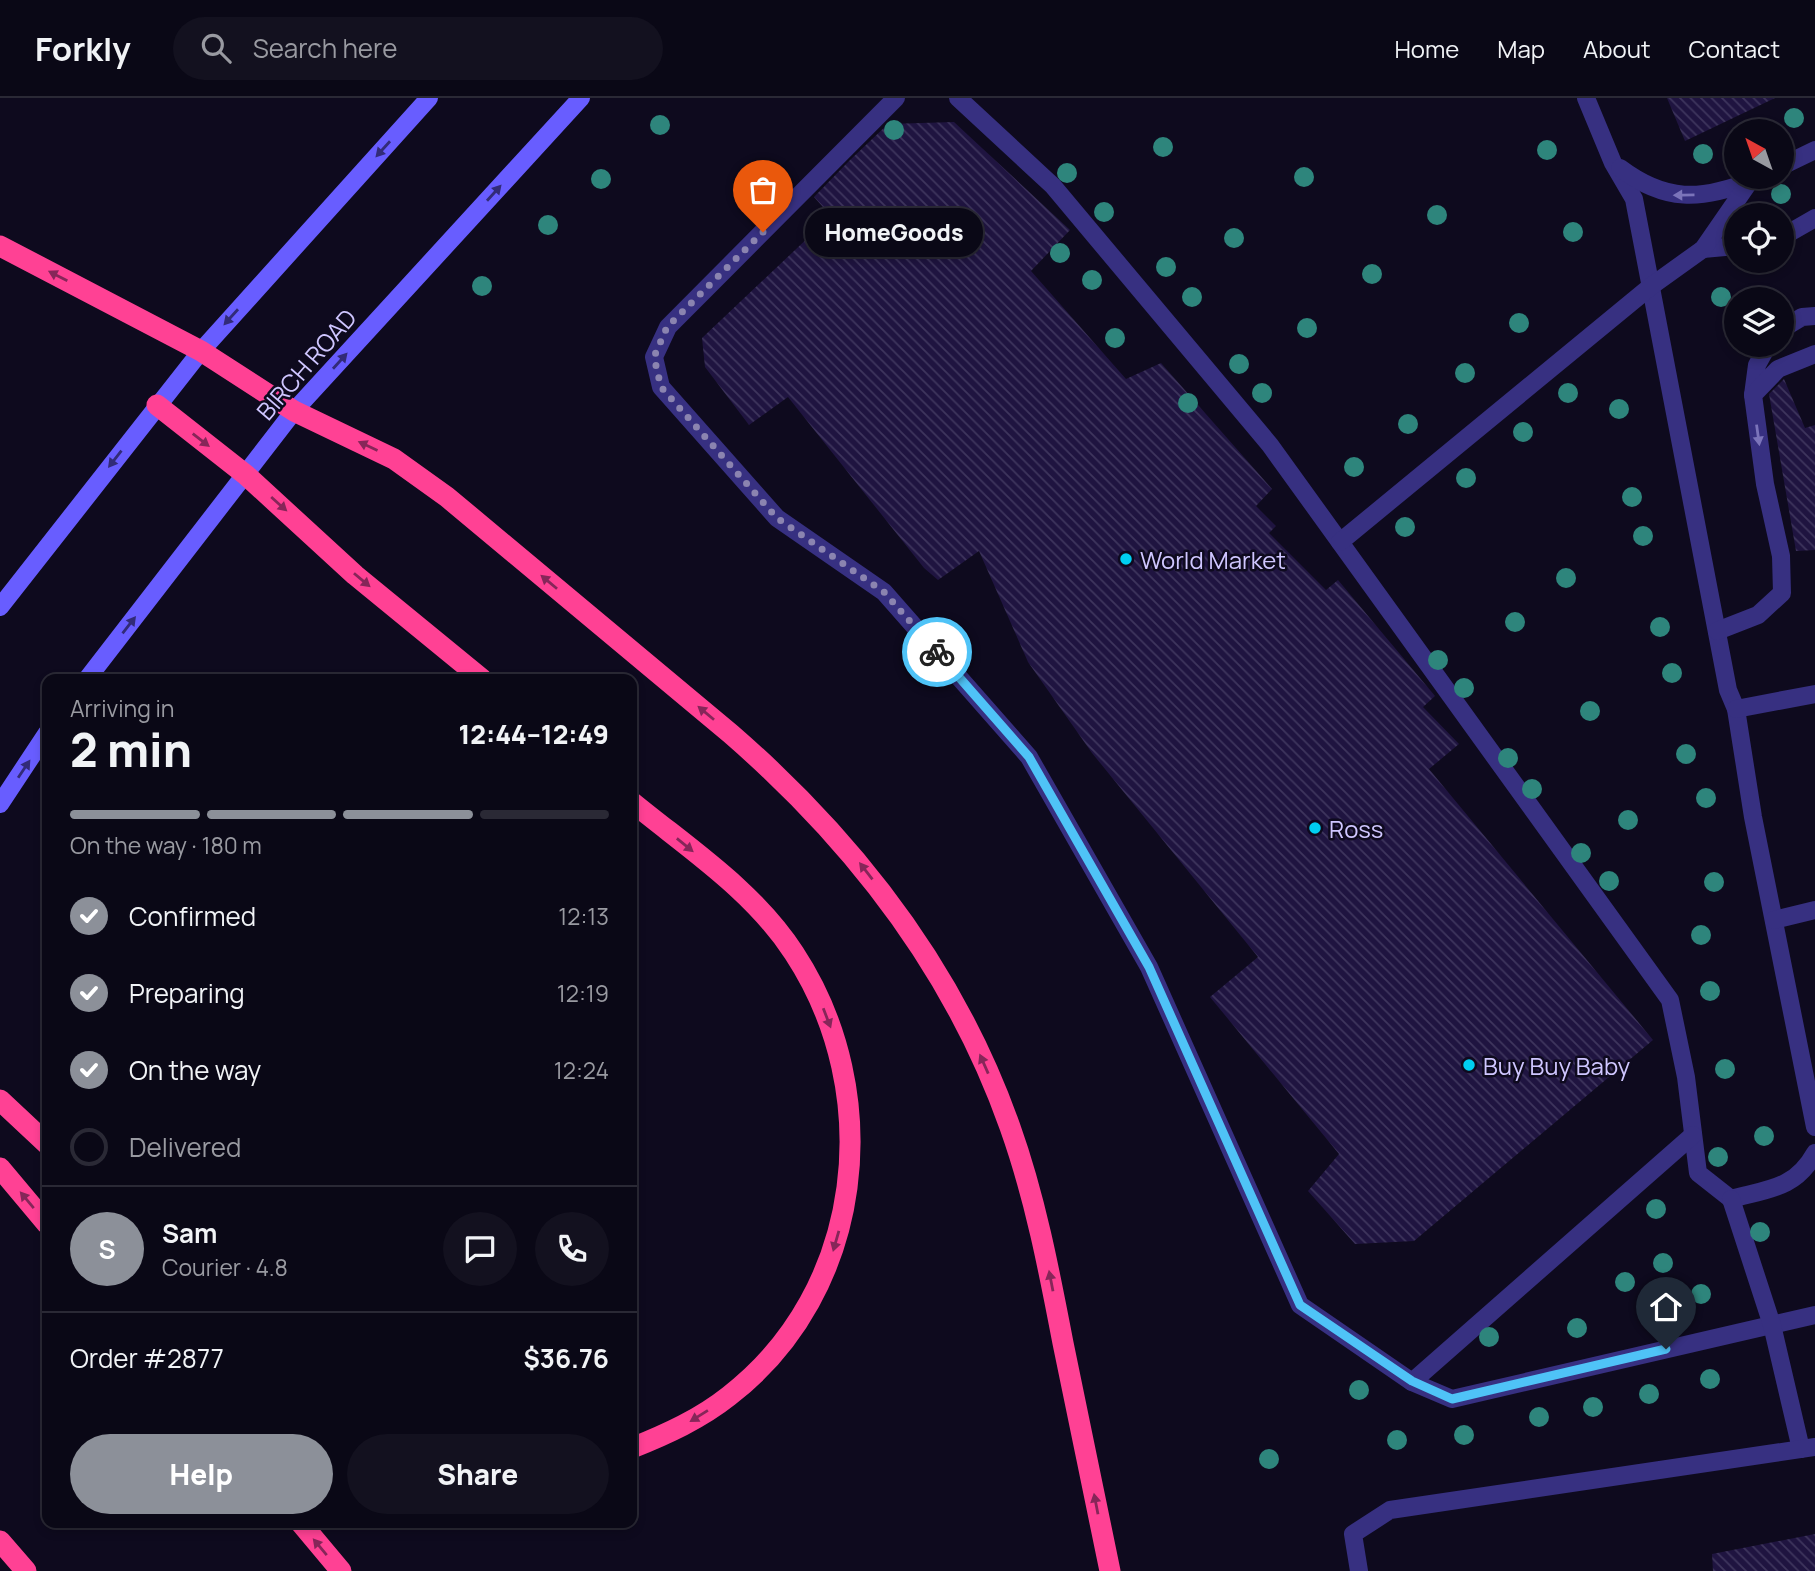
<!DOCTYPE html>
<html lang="en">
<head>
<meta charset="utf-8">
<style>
  body { margin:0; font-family:Manrope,sans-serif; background:#13111f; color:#f1f3f6; height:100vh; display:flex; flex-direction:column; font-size:26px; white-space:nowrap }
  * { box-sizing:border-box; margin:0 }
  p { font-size:23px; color:#999aa1 }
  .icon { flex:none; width:38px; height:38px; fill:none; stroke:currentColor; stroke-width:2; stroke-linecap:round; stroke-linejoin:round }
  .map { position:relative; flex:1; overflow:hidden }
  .panel { position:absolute; left:42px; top:576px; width:595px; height:854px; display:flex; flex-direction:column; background:#0a0816; border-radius:14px; box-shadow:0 4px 10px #0003,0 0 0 2px #2a2935 }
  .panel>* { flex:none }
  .needle { width:46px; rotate:320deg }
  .tools { position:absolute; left:1724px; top:21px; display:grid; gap:14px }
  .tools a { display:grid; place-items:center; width:70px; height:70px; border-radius:50%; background:#0a0816; box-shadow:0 4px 10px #0003,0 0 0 2px #2a2935; font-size:35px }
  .pin { position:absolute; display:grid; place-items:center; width:60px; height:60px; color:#fff; margin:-72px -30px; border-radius:50% 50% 50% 0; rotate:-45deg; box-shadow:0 0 7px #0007 }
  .pin .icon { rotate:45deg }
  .courier { position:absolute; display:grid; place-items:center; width:70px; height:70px; margin:-35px; border:5px solid #4fc3f7; border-radius:50%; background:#fff; color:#222; box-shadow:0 2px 9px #0007 }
  .bubble { position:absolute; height:49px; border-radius:24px; background:#0a0816; box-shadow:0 4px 10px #0003,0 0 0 2px #2a2935; font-size:23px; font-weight:800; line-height:49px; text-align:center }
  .overview em { font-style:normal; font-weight:800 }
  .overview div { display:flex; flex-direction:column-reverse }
  .overview { display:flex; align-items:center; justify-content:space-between; height:119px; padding:0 28px }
  h1 { font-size:46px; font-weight:800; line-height:52px }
  .bar { display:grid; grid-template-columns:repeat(4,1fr); gap:10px 7px; align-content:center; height:84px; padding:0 28px }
  .bar i { height:9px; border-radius:5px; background:#2a2935 }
  .bar .current { background:#8c9099 }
  .bar p { grid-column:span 4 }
  .line { display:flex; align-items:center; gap:18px; padding:0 28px; border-top:2px solid #2a2935 }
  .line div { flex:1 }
  .round { display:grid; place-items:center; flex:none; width:74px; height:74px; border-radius:37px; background:#13111f }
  ol { padding:0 28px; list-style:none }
  li { display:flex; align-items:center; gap:21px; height:77px }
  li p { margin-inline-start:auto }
  li .icon { padding:7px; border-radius:50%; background:#8c9099; color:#fff; stroke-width:4 }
  li:last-child { color:#999aa1 }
  li i { width:38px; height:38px; border:4px solid #2a2935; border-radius:50% }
  .cta { display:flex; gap:14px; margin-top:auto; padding:14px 28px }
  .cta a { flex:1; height:80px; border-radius:42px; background:#8c9099; color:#fff; font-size:28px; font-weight:800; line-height:80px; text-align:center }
  .cta a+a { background:#13111f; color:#f1f3f6 }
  header { display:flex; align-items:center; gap:42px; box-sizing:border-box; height:98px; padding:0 35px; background:#0a0816; border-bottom:2px solid #2a2935 }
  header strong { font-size:33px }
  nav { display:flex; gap:38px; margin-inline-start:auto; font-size:24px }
  .search { width:490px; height:63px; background:#13111f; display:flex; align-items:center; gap:18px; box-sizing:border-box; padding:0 24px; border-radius:38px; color:#999aa1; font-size:26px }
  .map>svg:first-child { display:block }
</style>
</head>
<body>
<header>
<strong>Forkly</strong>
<div class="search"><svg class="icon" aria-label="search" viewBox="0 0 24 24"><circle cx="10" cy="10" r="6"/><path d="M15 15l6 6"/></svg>Search here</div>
<nav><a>Home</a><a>Map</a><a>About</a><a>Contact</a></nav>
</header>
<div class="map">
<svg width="1815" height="1473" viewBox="0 0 1815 1473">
  <defs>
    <pattern id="building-back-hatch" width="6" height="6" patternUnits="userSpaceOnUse" patternTransform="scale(1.75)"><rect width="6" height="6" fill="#1f1440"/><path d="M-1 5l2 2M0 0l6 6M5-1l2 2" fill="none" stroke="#3e355d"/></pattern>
  </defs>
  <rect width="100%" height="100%" fill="#0e0a1e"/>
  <!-- building -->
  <g fill="url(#building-back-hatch)">
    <polygon points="1667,0 1775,0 1685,43"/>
    <polygon points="954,24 1070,132 1031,173 1126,281 1161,265 1272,391 1256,408 1276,428 1269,435 1326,492 1338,482 1435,598 1423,609 1459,646 1429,671 1653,942 1414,1143 1355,1146 1308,1093 1339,1056 1210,899 1258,859 1092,655 1028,564 979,453 938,482 924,470 788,299 749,327 705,269 702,240 831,118 814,99 849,63 888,26"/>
    <polygon points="1784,281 1805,330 1815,327 1815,452 1796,453 1769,296"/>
    <polygon points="1815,1436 1815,1473 1713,1473 1712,1456"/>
  </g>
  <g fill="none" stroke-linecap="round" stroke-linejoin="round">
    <!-- service -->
    <g stroke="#373081" stroke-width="18">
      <polyline points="896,0 668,229 654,259 661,289 777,420 884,494 1029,659 1149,869 1300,1207 1412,1284 1452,1301 1815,1217"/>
      <path d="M958,0l95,88 217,259 400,555 16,77 12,96 33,26c37,-10 64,-10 84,-46"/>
      <polyline points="1586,0 1613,65 1634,101 1728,592 1736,611 1753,719 1815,1029"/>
      <polyline points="1782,68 1815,52"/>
      <path d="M1620,70c45,34 81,33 133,12"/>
      <polyline points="1782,139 1815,120"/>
      <polyline points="1703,151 1736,148"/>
      <polyline points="1782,231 1802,219 1815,218"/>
      <polyline points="1753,297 1757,267 1768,247"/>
      <polyline points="1340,444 1650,189 1703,151 1750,83"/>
      <polyline points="1717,533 1758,517 1782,495 1781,458 1765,386 1753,297 1778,271 1815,256"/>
      <polyline points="1736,611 1815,596"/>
      <polyline points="1774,822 1815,812"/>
      <polyline points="1731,1101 1772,1227 1801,1351"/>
      <polyline points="1412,1284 1693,1037"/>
      <polyline points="1359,1473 1353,1436 1390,1412 1815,1349"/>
    </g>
    <!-- secondary -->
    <g stroke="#685dff" stroke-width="18">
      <polyline points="0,509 201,253 429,0"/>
      <polyline points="87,581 294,313 581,0"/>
      <polyline points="0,706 47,635"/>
    </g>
    <!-- motorway -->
    <g stroke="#ff4194" stroke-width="21">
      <path d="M0,148l201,105 93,60 100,48 53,38 284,237c123,107 224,237 279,393 25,70 39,143 53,216 16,76 31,152 47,228"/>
      <polyline points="157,307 246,377 355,477 482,581"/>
      <path d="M632,704c56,46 121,88 162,151 92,140 71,338 -65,443 -29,23 -62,38 -97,52"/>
      <polyline points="0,1002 47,1046"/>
      <polyline points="0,1070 47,1126"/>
      <polyline points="300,1424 341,1473"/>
      <polyline points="0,1443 26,1473"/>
    </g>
  </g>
  <!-- trees -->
  <g fill="#2e857c">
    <circle cx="1794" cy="20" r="10"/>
    <circle cx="660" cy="27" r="10"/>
    <circle cx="894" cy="32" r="10"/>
    <circle cx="1163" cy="49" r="10"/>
    <circle cx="1547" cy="52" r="10"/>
    <circle cx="1703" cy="56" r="10"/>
    <circle cx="1067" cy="75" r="10"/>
    <circle cx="1304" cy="79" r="10"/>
    <circle cx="601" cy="81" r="10"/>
    <circle cx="1781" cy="96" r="10"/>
    <circle cx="1104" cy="114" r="10"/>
    <circle cx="1437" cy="117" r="10"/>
    <circle cx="548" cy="127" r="10"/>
    <circle cx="1573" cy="134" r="10"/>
    <circle cx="1234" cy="140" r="10"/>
    <circle cx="1060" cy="155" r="10"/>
    <circle cx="1166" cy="169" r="10"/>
    <circle cx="1372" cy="176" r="10"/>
    <circle cx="1092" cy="182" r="10"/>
    <circle cx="482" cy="188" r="10"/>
    <circle cx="1192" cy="199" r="10"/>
    <circle cx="1721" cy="199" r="10"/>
    <circle cx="1519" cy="225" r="10"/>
    <circle cx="1307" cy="230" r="10"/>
    <circle cx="1115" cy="240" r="10"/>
    <circle cx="1239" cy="266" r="10"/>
    <circle cx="1465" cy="275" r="10"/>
    <circle cx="1262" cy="295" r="10"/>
    <circle cx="1568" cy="295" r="10"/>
    <circle cx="1188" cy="305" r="10"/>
    <circle cx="1619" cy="311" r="10"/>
    <circle cx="1408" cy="326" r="10"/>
    <circle cx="1523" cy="334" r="10"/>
    <circle cx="1354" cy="369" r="10"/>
    <circle cx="1466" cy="380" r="10"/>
    <circle cx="1632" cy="399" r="10"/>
    <circle cx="1405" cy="429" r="10"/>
    <circle cx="1643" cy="438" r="10"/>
    <circle cx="1566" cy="480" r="10"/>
    <circle cx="1515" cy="524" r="10"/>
    <circle cx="1660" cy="529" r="10"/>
    <circle cx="1438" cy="562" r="10"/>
    <circle cx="1672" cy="575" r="10"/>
    <circle cx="1464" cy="590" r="10"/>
    <circle cx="1590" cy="613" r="10"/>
    <circle cx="1686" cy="656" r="10"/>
    <circle cx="1508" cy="660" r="10"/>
    <circle cx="1532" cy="691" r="10"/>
    <circle cx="1706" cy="700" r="10"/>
    <circle cx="1628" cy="722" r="10"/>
    <circle cx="1581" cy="755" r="10"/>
    <circle cx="1609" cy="783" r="10"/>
    <circle cx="1714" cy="784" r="10"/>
    <circle cx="1701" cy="837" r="10"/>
    <circle cx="1710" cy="893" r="10"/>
    <circle cx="1725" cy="971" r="10"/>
    <circle cx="1764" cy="1038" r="10"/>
    <circle cx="1718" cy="1059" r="10"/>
    <circle cx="1656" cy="1111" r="10"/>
    <circle cx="1760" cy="1134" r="10"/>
    <circle cx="1663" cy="1165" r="10"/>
    <circle cx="1625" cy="1184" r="10"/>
    <circle cx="1701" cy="1196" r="10"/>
    <circle cx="1577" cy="1230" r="10"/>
    <circle cx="1489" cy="1239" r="10"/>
    <circle cx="1710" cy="1281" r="10"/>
    <circle cx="1359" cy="1292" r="10"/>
    <circle cx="1649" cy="1296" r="10"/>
    <circle cx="1593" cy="1309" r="10"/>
    <circle cx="1539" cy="1319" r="10"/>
    <circle cx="1464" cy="1337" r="10"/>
    <circle cx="1397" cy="1342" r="10"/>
    <circle cx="1269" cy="1361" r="10"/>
  </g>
  <!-- one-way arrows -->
  <defs><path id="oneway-solid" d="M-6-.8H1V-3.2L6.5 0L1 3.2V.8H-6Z" transform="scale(1.75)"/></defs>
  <g fill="#322b78">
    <use href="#oneway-solid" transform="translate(383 51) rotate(132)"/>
    <use href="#oneway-solid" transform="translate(494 95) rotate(-48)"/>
    <use href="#oneway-solid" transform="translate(231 219) rotate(132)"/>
    <use href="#oneway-solid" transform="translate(340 263) rotate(-48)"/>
    <use href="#oneway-solid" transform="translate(115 361) rotate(128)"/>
    <use href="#oneway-solid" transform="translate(129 527) rotate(-52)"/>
    <use href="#oneway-solid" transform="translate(24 671) rotate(-56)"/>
  </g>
  <g fill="#7b74ba">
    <use href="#oneway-solid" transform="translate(1684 97) rotate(179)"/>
    <use href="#oneway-solid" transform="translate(1758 337) rotate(82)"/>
  </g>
  <g fill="#862659">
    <use href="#oneway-solid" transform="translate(58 178) rotate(-153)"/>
    <use href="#oneway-solid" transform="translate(201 342) rotate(38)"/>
    <use href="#oneway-solid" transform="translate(368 348) rotate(-155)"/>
    <use href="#oneway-solid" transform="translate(279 406) rotate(42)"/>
    <use href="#oneway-solid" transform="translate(362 482) rotate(40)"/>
    <use href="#oneway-solid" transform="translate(549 484) rotate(-140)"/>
    <use href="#oneway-solid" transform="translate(706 615) rotate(-140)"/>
    <use href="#oneway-solid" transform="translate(685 747) rotate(39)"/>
    <use href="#oneway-solid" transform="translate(866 773) rotate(-128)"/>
    <use href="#oneway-solid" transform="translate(827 920) rotate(69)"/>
    <use href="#oneway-solid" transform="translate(984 966) rotate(-114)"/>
    <use href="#oneway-solid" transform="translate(27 1102) rotate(-130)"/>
    <use href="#oneway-solid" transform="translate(836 1143) rotate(106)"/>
    <use href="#oneway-solid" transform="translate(1051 1183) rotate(-101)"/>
    <use href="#oneway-solid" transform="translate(699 1318) rotate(148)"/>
    <use href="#oneway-solid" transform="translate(1096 1406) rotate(-101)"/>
    <use href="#oneway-solid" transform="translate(320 1449) rotate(-130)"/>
  </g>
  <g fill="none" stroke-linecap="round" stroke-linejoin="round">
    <!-- done -->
    <polyline stroke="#8b84b0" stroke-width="7" stroke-dasharray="0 12.6" points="763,134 667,229 654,259 661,289 777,420 884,494 937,554"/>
    <!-- route -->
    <polyline stroke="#4fc3f7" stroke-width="9" points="937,554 1029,659 1149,869 1300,1207 1412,1283 1452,1301 1666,1251"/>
  </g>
  <!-- markers -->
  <g fill="#00cff1" stroke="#0e0a1e" stroke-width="2.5">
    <circle cx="1126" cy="461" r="7"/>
    <circle cx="1315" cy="730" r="7"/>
    <circle cx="1469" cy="967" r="7"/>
  </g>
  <g text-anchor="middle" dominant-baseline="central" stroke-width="5" stroke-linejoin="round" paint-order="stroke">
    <!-- street labels -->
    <g font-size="24" fill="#cfc6ff" stroke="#0e0a1e">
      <text transform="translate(306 266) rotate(-49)">BIRCH ROAD</text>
    </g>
    <!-- poi labels -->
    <g font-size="24" fill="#cfc6ff" stroke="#0e0a1e" text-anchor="start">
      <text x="1140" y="461">World Market</text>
      <text x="1329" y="730">Ross</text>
      <text x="1483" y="967">Buy Buy Baby</text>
    </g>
  </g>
</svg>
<div class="tools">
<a><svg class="needle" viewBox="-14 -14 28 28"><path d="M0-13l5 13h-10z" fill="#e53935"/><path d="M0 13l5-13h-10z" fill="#999aa1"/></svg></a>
<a><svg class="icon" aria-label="locate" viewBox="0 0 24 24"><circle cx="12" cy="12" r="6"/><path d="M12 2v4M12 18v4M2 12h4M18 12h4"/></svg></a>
<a><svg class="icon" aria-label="layers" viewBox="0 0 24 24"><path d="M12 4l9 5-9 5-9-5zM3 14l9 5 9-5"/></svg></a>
</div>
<div class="pin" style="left:763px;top:134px;background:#ea580c"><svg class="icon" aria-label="bag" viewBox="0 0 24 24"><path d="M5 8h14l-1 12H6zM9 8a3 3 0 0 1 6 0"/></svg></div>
<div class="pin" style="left:1666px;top:1251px;background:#1f2937"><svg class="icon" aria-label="home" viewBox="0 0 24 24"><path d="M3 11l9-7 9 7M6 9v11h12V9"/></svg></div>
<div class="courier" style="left:937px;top:554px"><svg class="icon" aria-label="bike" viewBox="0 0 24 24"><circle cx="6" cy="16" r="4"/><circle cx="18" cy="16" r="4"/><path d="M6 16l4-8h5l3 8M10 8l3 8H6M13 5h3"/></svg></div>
<div class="bubble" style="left:805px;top:110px;width:178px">HomeGoods</div>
<section class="panel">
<div class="overview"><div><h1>2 min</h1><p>Arriving in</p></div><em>12:44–12:49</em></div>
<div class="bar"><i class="current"></i><i class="current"></i><i class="current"></i><i></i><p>On the way · 180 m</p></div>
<ol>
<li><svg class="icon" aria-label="check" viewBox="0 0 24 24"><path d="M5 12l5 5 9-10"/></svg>Confirmed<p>12:13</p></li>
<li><svg class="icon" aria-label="check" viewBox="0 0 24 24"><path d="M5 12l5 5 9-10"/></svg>Preparing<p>12:19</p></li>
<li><svg class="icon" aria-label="check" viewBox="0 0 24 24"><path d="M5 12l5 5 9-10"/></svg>On the way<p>12:24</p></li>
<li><i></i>Delivered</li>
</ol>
<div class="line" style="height:126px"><b class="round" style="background:#8c9099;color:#fff">S</b><div><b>Sam</b><p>Courier · 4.8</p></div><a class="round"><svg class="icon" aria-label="chat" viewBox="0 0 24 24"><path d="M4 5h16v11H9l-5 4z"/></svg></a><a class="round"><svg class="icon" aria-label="phone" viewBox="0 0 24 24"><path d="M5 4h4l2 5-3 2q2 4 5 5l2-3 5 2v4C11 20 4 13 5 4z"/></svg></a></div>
<div class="line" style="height:91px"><div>Order #2877</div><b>$36.76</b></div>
<div class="cta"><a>Help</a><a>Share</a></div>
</section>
</div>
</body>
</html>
